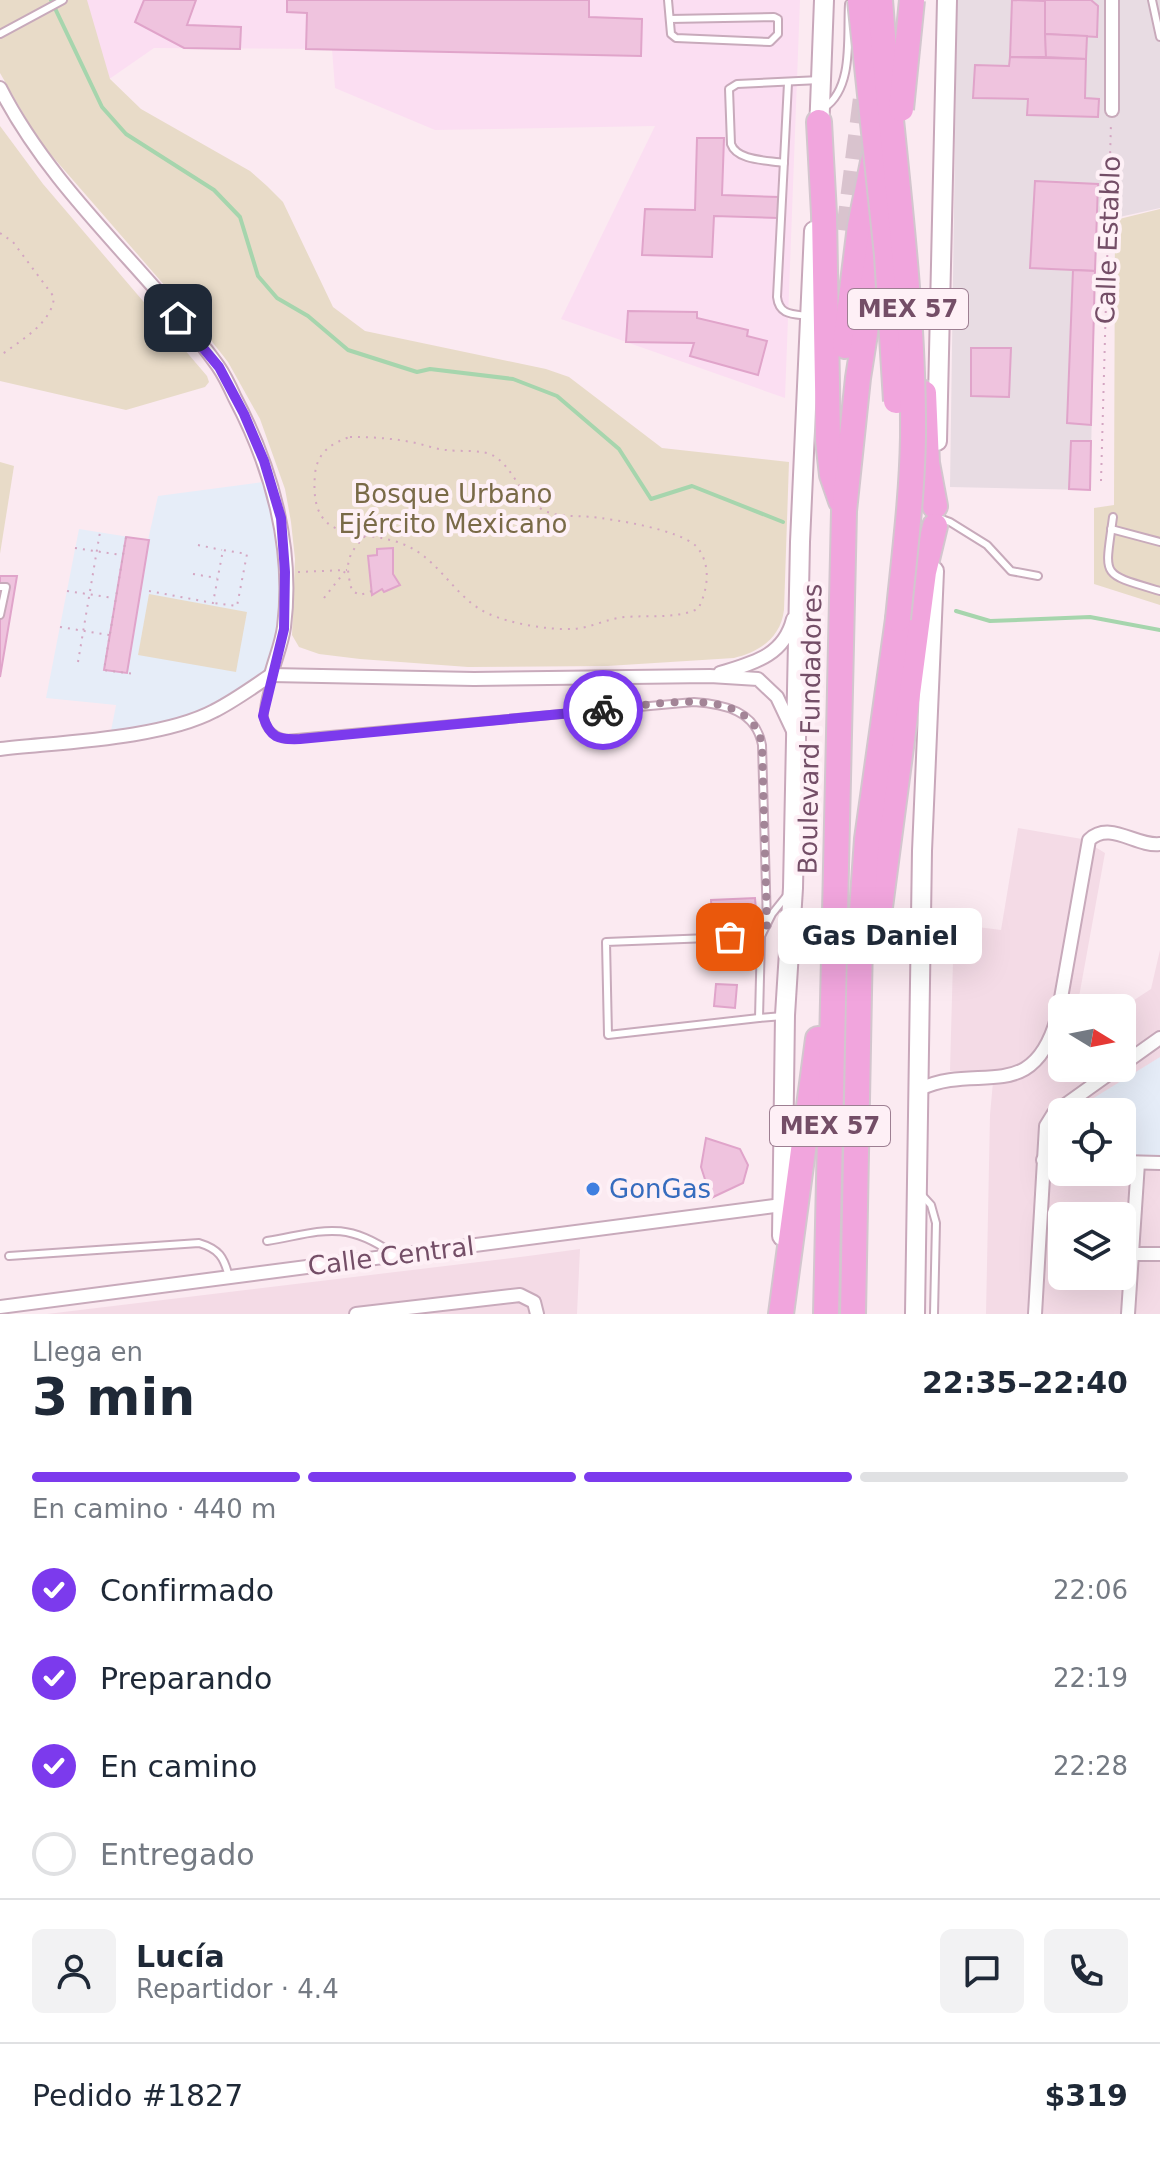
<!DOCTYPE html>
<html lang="es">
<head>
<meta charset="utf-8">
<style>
  body { margin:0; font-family:"DejaVu Sans",sans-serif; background:#f2f2f3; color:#1f2937; height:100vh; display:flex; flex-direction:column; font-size:30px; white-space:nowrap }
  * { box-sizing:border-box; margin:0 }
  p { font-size:26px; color:#747a83 }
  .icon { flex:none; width:44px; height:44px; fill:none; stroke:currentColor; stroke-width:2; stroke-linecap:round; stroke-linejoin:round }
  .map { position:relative; height:1314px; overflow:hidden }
  .panel { display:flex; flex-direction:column; background:#fff; flex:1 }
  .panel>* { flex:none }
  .needle { width:52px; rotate:100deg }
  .buttons { position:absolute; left:1048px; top:994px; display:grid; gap:16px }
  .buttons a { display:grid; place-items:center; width:88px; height:88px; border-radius:12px; background:#fff; box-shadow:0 8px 32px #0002; font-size:40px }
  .pin { position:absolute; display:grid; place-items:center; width:68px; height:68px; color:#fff; margin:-34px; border-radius:16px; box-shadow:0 4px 12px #0006 }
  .courier { position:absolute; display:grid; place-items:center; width:80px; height:80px; margin:-40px; border:6px solid #7c3aed; border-radius:50%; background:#fff; color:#222; box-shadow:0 2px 10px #0007 }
  .bubble { position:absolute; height:56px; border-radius:12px; background:#fff; box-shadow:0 8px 32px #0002; font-size:26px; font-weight:700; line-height:56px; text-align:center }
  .summary em { font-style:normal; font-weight:700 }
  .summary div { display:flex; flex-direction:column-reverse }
  .summary { display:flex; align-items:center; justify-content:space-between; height:136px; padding:0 32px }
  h1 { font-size:52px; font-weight:700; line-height:60px }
  .bar { display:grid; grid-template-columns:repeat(4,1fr); gap:12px 8px; align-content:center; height:96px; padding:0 32px }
  .bar i { height:10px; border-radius:6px; background:#e0e1e3 }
  .bar .current { background:#7c3aed }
  .bar p { grid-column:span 4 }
  .line { display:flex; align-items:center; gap:20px; padding:0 32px; border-top:2px solid #e0e1e3 }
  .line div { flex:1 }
  .round { display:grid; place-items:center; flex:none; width:84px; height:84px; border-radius:12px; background:#f2f2f3 }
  ol { padding:0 32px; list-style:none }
  li { display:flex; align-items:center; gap:24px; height:88px }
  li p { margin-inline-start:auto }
  li .icon { padding:8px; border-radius:50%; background:#7c3aed; color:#fff; stroke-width:4 }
  li:last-child { color:#747a83 }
  li i { width:44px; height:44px; border:4px solid #e0e1e3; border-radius:50% }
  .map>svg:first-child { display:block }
</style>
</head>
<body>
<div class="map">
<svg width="1160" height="1314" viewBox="0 0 1160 1314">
  <rect width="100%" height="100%" fill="#fbeaf1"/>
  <!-- residential -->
  <g fill="#f4dbe6" fill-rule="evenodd">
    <path d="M1018,828l64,11 23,14 -28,155h-15v60h60v-60l29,-19 9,-39v364h-174l4,-199 4,-44h-44l4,-147 47,6zM1062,1112h60v60h-60zM1062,1216h60v60h-60z"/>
    <polygon points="580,1249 577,1314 47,1314 528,1256"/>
  </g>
  <!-- commercial -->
  <polygon fill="#fbdef2" points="77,0 800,0 785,398 561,319 655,126 435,130 335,88 332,49 154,48 105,82"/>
  <!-- industrial -->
  <polygon fill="#e8dce3" points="957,0 1160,0 1160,208 1097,222 1090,490 950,487"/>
  <!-- education -->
  <g fill="#e6edf8">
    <polygon points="270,481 285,606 271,675 212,713 110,736 116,705 46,698 79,529 148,540 158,496"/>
    <polygon points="1160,1057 1160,1156 1122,1155 1122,1112 1071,1112"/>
  </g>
  <!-- green -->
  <g fill="#e8dbc8">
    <path d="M0,0h87l23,79 31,30 109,62 17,15 16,16 50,105 32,24 181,38 23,8 93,71 127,14 -5,148c-3,27 -24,42 -50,48l-127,8 -139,1 -108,-8 -41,-5 -20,-7 -7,-12 3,-76 -4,-37 -6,-33 -25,-70 -32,-57 -29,-37 -160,-184 -39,-68z"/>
    <polygon points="0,126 43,184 207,376 209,382 205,387 126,410 0,381"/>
    <polygon points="1160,209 1160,605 1094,584 1094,508 1114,505 1115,220"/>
    <polygon points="0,462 14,466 0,554"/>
    <polygon points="149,594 247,612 236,672 138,655"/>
  </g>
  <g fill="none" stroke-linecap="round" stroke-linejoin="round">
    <!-- stream -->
    <g stroke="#a6d5ad" stroke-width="4">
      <polyline points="51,0 102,107 126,134 214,190 240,217 258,276 277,298 308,316 348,350 417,372 430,369 513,379 557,396 619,449 651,499 692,486 783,522"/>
      <polyline points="956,611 990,621 1090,617 1160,630"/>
    </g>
  </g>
  <!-- building -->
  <g fill="#efc3de" stroke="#e0a4ca" stroke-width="2">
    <polygon points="144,0 196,0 187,25 241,27 240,49 184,48 135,22"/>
    <polygon points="287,0 589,0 589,17 642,19 641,56 306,49 307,13 287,12"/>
    <polygon points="1012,0 1045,1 1046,57 1010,57"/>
    <polygon points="1091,0 1098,6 1097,37 1045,34 1045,0"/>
    <polygon points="1045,34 1087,36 1086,59 1046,57"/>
    <polygon points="1010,57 1086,59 1085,98 1099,99 1098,117 1027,115 1028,99 973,98 975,65 1009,66"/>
    <polygon points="697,138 724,138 722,195 779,197 778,218 714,216 712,257 642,255 645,209 695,210"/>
    <polygon points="1035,181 1098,184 1095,271 1030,268"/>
    <polygon points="1073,270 1095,271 1091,425 1067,423"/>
    <polygon points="628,311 697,312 697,318 748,330 747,336 767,341 758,375 690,356 694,343 626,342"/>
    <polygon points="971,348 1011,348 1009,397 971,396"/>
    <polygon points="1071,441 1091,441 1090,490 1069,489"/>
    <polygon points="126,537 149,540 127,673 104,670"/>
    <polygon points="393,548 393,574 400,585 384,592 382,589 372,595 368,556 377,555 377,549"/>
    <polygon points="0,576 17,576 0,677"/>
    <polygon points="755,898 757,923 712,924 711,900"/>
    <polygon points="716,984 737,985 735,1008 714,1006"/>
    <polygon points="706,1138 740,1149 748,1165 743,1183 711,1198 701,1167"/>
  </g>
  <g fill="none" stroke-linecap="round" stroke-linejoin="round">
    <!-- motorway-tunnel -->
    <polyline stroke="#d9c3ce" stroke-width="24" stroke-dasharray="24 12" stroke-linecap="butt" points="848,231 865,98"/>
    <!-- service casing -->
    <g stroke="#c8aabb" stroke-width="10">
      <g id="service">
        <polyline points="668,0 671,34 676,38 770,42 778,34 778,19 774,17 670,19"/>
        <polyline points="1152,0 1160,37"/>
        <polyline points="0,34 63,0"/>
        <path d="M788,83l-11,214c2,18 15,17 31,19"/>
        <path d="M824,108c30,-20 23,-71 25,-104"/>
        <path d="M784,163c-17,-3 -47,-2 -53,-19l-2,-55 8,-5 83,-4"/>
        <path d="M1113,517c-8,61 -14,56 47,74"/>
        <polyline points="939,518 950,522 987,545 1011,571 1038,576"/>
        <polyline points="1111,529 1160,542"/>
        <polyline points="0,587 6,587 0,615"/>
        <path d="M271,678c-6,26 -18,52 15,61l408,-37c30,2 62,9 68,43l5,180"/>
        <polyline points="783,1016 759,1018 761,936 772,914 788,894"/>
        <polyline points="759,1018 608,1035 606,942 761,936"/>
        <polyline points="921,1194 931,1205 936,1223 934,1314"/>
        <path d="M267,1241c54,-9 76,-22 125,12"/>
        <path d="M9,1256l190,-13c20,6 25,14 30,34"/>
      </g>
    </g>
    <!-- minor casing -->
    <g stroke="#c8aabb" stroke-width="16">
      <g id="minor">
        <polyline points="1112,0 1112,110"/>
        <path d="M0,88c54,106 149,182 218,278 7,10 12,21 17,32 37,70 59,150 49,229 -2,16 -9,32 -13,48"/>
        <path d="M720,673c33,-10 64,-17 73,-54"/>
        <polyline points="271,675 474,679 710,676 758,679 777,697 794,733"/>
        <path d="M0,749c60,-7 161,-10 214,-38 20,-10 39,-24 57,-36"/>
        <polyline points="1122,1065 1160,1038"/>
        <path d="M920,1089c58,-28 113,19 138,-74l31,-175c21,-20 47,7 71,4"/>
        <polyline points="1043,1160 1062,1160"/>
        <polyline points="1122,1162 1160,1163"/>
        <polyline points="1133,1254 1160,1254"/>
        <polyline points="0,1307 782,1205"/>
        <polyline points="356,1314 520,1295 534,1302 537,1314"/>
        <polyline points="1035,1314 1046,1126 1054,1113 1117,1068"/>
        <polyline points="1128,1314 1138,1163"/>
      </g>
    </g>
    <!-- secondary casing -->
    <g stroke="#c8a7ba" stroke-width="22">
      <g id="secondary">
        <polyline points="819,133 824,0"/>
        <polyline points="937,441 947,0"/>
        <polyline points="782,1236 785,1015 793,888 800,542 814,231"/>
        <polyline points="915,1314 922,851 934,571"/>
      </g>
    </g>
    <!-- motorway casing -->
    <g stroke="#d3c6ce" stroke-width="28">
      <g id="motorway">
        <polyline points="819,122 824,214 828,440 832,475 841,501"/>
        <polyline points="845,346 860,226 874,157"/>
        <polyline points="924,393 927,463 935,506"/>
        <polyline points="877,930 924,572 935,526"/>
        <polyline points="781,1314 818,1039"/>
        <polyline points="826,1314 844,511 858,378 881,233"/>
        <polyline points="853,1314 860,939 867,839 898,619"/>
      </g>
    </g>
    <!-- path -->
    <g stroke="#d4a6c2" stroke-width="2" stroke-dasharray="2 6" stroke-linecap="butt">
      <path d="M0,233l13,9 41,55c-2,27 -35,44 -54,59"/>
      <path d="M350,437c20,0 40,1 61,5 12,2 23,7 35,8 14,2 37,-1 48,6 20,12 26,41 49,54 16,8 31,5 48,7 23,2 89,13 105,29 16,18 12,44 2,63 -24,10 -46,6 -72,8 -18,1 -35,11 -53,12 -25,1 -61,-5 -84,-15 -30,-13 -46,-47 -74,-64 -46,-28 -107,4 -100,-76 2,-21 16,-31 35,-37z"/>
      <polyline points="1101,481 1111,123"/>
      <path d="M365,536c-19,20 -20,28 -13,55l8,4 15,-5"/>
      <polyline points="126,537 104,670 134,674"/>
      <polyline points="198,545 222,550"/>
      <polyline points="75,548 121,555"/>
      <polyline points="298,572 347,570"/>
      <polyline points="193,574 217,578"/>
      <polyline points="67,591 114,598"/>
      <polyline points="149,591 213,603 223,550 247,554 237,606 213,603"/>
      <polyline points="324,598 346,570"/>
      <polyline points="60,627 109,635"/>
      <polyline points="78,662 100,532"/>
    </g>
    <!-- service -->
    <use href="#service" stroke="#fff" stroke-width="6"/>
    <!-- minor -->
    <use href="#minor" stroke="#fff" stroke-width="12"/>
    <!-- secondary -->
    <use href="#secondary" stroke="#fff" stroke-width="18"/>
    <!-- motorway -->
    <use href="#motorway" stroke="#f1a5dd" stroke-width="24"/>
    <!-- motorway-bridge casing -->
    <g stroke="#d3c6ce" stroke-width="28" stroke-linecap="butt">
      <g id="motorway-bridge">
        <polyline points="860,0 887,255 896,401"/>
        <path d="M880,0c11,146 34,291 33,437 -1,61 -9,121 -15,182"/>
        <polyline points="901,109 912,0"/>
      </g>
    </g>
    <!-- motorway-bridge -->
    <use href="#motorway-bridge" stroke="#f1a5dd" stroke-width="24"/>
  </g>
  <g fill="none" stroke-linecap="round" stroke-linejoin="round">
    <!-- done -->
    <path stroke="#a38597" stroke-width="8" stroke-dasharray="0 14.4" d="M603,710c44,-4 148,-29 159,35l5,180 -6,11 -31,1"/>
    <!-- route -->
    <path stroke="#7c3aed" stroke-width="10" d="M178,318l41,49 25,47 20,47 17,57 4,54 -1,57 -21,87c7,22 15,24 37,23l303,-29"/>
  </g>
  <!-- markers -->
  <circle fill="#3f7fe0" stroke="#fef0f6" stroke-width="3" cx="593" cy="1189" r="8"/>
  <g text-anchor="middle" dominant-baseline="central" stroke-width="8" stroke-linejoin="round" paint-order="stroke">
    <!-- shield labels -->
    <g fill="#fef0f6" stroke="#9d7f92" stroke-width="2">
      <rect x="848" y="289" width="120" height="40" rx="6"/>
      <rect x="770" y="1106" width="120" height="40" rx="6"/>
    </g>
    <g font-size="24" font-weight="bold" fill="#744e67">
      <text x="908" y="309">MEX 57</text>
      <text x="830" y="1126">MEX 57</text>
    </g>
    <!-- street labels -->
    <g font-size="26" fill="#744e67" stroke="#fef0f6">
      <text transform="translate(1108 240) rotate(-88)">Calle Establo</text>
      <text transform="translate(810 729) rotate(-89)">Boulevard Fundadores</text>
      <text transform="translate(391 1256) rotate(-7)">Calle Central</text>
    </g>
    <!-- park labels -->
    <g font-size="26" fill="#796a47" stroke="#fef0f6">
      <text x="453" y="494">Bosque Urbano<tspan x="453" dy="30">Ejército Mexicano</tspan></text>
    </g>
    <!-- shop labels -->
    <g font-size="26" fill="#366cbe" stroke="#fef0f6" text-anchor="start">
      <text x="609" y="1189">GonGas</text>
    </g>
  </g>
</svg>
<div class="buttons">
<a><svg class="needle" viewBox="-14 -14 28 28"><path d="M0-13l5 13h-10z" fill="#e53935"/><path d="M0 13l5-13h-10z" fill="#747a83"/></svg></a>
<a><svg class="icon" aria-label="locate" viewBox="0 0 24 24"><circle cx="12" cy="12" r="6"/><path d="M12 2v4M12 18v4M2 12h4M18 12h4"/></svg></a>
<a><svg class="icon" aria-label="layers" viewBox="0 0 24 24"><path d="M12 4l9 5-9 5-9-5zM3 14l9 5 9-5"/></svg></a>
</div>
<div class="pin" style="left:730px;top:937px;background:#ea580c"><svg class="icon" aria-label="bag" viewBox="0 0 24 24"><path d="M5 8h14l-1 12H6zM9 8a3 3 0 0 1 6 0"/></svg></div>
<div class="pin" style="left:178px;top:318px;background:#1f2937"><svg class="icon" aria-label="home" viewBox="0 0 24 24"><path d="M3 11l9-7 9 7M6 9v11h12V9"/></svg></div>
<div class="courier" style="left:603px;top:710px"><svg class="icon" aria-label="bike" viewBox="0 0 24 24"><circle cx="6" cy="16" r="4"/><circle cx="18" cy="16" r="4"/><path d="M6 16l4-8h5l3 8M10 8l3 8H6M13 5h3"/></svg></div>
<div class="bubble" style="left:778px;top:908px;width:204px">Gas Daniel</div>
</div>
<section class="panel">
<div class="summary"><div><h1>3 min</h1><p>Llega en</p></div><em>22:35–22:40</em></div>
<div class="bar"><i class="current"></i><i class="current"></i><i class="current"></i><i></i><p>En camino · 440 m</p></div>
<ol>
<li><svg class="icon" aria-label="check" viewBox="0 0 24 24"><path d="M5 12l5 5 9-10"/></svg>Confirmado<p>22:06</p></li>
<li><svg class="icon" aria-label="check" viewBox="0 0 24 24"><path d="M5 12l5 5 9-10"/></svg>Preparando<p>22:19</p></li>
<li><svg class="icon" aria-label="check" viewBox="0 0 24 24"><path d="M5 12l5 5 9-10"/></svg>En camino<p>22:28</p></li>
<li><i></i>Entregado</li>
</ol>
<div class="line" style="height:144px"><a class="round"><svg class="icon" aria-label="person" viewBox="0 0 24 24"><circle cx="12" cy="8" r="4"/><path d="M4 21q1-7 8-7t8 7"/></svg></a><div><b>Lucía</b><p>Repartidor · 4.4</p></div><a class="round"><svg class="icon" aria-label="chat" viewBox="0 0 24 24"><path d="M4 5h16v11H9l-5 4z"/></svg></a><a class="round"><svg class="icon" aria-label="phone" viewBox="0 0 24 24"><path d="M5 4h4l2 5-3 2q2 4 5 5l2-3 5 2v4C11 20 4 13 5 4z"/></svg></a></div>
<div class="line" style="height:104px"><div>Pedido #1827</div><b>$319</b></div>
</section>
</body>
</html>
